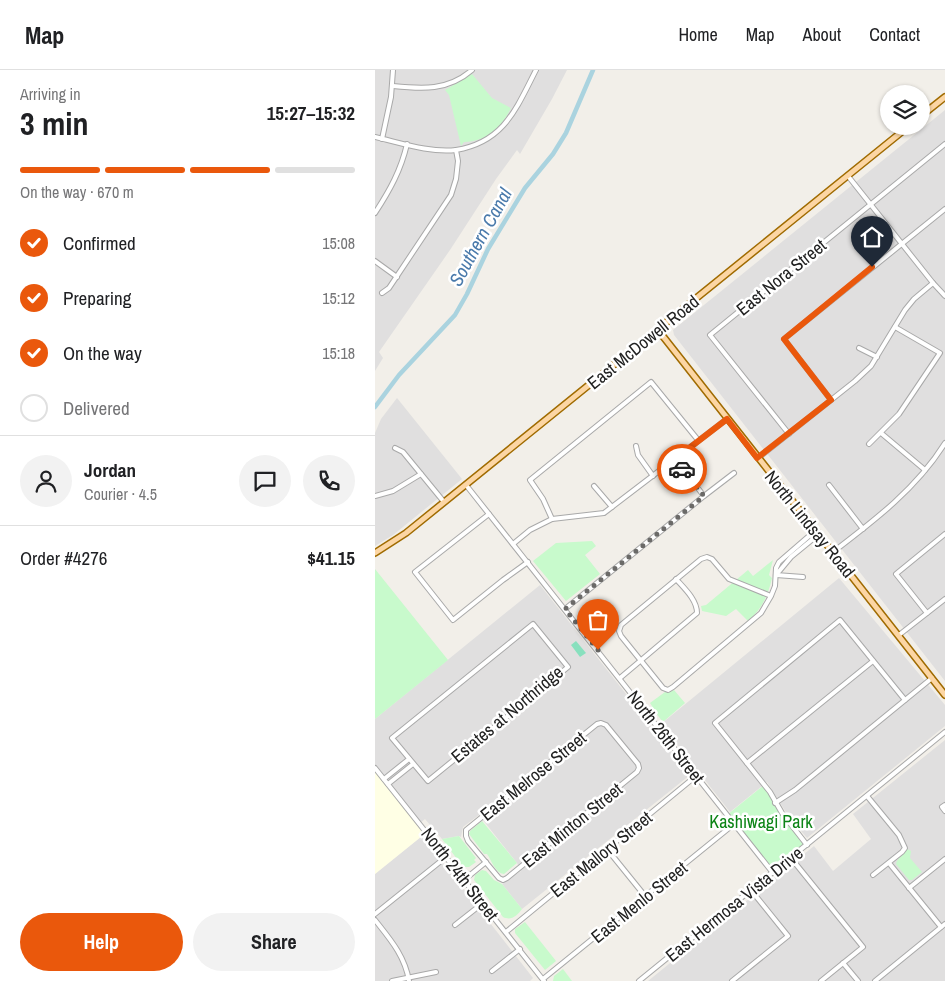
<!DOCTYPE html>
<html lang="en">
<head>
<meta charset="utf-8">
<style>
  body { margin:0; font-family:"Archivo Narrow",sans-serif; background:#f2f2f2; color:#202124; height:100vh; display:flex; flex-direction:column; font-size:19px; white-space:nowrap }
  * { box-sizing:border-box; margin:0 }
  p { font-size:16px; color:#757577 }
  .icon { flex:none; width:28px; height:28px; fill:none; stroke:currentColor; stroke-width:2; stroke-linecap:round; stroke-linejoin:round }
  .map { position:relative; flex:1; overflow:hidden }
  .details { display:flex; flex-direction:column; background:#fff; width:375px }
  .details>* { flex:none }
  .buttons { position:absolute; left:505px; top:15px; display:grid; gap:10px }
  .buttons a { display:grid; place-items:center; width:50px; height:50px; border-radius:50%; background:#fff; box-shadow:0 1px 4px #0004; font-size:25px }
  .pin { position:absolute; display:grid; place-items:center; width:42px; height:42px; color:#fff; margin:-51px -21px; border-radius:50% 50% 50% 0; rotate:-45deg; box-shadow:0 0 5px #0007 }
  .pin .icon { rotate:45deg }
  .courier { position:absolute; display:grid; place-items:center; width:50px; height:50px; margin:-25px; border:4px solid #ea580c; border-radius:50%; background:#fff; color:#222; box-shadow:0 1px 6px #0007 }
  .overview em { font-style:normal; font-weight:700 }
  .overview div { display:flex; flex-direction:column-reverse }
  .overview { display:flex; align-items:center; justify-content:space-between; height:85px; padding:0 20px }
  h1 { font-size:32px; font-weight:700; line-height:38px }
  .bar { display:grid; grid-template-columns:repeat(4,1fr); gap:8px 5px; align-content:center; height:60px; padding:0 20px }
  .bar i { height:6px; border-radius:4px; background:#e0e0e0 }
  .bar .current { background:#ea580c }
  .bar p { grid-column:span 4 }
  .line { display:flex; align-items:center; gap:12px; padding:0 20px; border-top:1px solid #e0e0e0 }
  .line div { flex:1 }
  .round { display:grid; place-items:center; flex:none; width:52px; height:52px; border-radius:26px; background:#f2f2f2 }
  ol { padding:0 20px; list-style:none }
  li { display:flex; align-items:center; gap:15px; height:55px }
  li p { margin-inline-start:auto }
  li .icon { padding:5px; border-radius:50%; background:#ea580c; color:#fff; stroke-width:4 }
  li:last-child { color:#757577 }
  li i { width:28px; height:28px; border:2px solid #e0e0e0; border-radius:50% }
  .primary-button { display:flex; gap:10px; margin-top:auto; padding:10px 20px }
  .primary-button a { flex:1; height:58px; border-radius:30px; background:#ea580c; color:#fff; font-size:20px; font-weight:700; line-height:58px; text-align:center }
  .primary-button a+a { background:#f2f2f2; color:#202124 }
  header { display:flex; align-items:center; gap:30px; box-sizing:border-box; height:70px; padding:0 25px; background:#fff; border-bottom:1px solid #e0e0e0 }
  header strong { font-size:24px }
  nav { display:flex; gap:28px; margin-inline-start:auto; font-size:18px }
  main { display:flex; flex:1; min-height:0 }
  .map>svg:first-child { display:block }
</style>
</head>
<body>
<header>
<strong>Map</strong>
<nav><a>Home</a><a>Map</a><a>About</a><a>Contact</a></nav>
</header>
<main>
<section class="details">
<div class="overview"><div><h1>3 min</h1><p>Arriving in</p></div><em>15:27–15:32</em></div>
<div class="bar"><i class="current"></i><i class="current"></i><i class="current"></i><i></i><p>On the way · 670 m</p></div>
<ol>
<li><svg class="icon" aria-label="check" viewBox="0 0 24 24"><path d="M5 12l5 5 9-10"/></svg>Confirmed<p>15:08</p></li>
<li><svg class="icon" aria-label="check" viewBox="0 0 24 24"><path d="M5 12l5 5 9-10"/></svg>Preparing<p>15:12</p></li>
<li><svg class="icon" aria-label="check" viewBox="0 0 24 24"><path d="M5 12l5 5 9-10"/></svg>On the way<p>15:18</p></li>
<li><i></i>Delivered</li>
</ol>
<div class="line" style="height:90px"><a class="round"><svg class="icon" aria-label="person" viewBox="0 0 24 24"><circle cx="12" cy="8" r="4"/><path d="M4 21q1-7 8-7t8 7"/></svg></a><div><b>Jordan</b><p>Courier · 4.5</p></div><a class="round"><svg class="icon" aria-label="chat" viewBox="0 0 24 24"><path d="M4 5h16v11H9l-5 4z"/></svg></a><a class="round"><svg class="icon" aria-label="phone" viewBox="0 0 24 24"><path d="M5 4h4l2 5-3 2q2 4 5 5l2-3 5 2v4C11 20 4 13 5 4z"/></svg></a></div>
<div class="line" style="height:65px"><div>Order #4276</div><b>$41.15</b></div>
<div class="primary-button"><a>Help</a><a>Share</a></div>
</section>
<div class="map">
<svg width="570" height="911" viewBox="0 0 570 911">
  <rect width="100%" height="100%" fill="#f2efe9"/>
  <!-- residential -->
  <g fill="#e0dfdf">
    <polygon points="0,0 192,0 177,29 145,84 142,80 121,109 75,180 4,282 8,288 0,301"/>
    <polygon points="570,40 570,611 299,265 298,260"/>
    <polygon points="22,328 87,409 18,465 0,476 0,363 6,349"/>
    <polygon points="464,508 570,635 570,656 432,768 412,744 392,712 355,742 286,654"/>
    <polygon points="165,515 315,705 147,839 127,814 146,801 142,793 104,745 88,757 86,767 84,766 67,769 50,749 45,753 0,698 0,649"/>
    <polygon points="570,670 570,911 273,911 439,776 458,801 496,769 478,744"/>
    <polygon points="47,766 158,908 155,911 0,911 0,804"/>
  </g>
  <!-- education -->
  <polygon fill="#ffffe5" points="0,698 52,762 0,804"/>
  <!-- park -->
  <g fill="#c8facc">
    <path d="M97,4l20,24 19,10c-10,20 -23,33 -47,34l-3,4 -12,-51 -4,-5z"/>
    <polygon points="217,471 221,476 210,485 225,504 191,531 158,491 181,473"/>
    <path d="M398,490l-4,15 3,3c-4,18 -10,31 -24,43l-12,-12 -10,7 -24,-5 -1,-5 5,-1 42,-35 5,6z"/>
    <polygon points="0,499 73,590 0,649"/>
    <polygon points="299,620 310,633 288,652 276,637 277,636 275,633 290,622"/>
    <polygon points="389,715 400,733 432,775 398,803 352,745"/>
    <path d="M107,751l35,42 -13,11c-9,-1 -12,-13 -17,-20h-3l-15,-20 1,-3z"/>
    <polygon points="84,766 101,788 99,790 101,792 94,797 88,797 67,769"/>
    <path d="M532,779l4,2 -1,7 12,14 -10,8h-3l-13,-16c1,-6 8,-9 11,-15z"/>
    <path d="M107,800l4,1 8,9 8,4 20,25c-5,7 -11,12 -19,8l-29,-37 1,-5z"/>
    <polygon points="150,852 181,891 170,900 140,863 140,859"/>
    <polygon points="188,899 197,911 178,911 179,906"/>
  </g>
  <!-- pitch -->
  <polygon fill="#88e0be" points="201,571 211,583 205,587 196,575"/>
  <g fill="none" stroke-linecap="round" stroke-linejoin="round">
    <!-- canal -->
    <polyline stroke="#aad3df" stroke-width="4.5" points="0,337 24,305 80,245 92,224 113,179 150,118 178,84 191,63 218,0"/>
    <!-- minor casing -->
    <g stroke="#a9a9a9" stroke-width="6">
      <g id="minor">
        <path d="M18,16c29,3 55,5 79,-16"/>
        <path d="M0,67c26,6 55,16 81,13"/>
        <polyline points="7,69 16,27 18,0"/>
        <polyline points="473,106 558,213 570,226"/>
        <path d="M0,143c15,-23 26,-43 32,-69"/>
        <polyline points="0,191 22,207"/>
        <path d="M7,223l7,-5 62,-93 5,-16 2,-18 -2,-11c48,-8 60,-41 80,-80"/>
        <polyline points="484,278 502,287"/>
        <polyline points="456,330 409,269 570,139"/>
        <polyline points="506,363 550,400"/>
        <polyline points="414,364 335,265 570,74"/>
        <polyline points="494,374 524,344 565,283 520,257"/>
        <polyline points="261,376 263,385 278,406"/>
        <polyline points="20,378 28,382 69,432"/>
        <polyline points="383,388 480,311 496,296 530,240 539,229 558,213"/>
        <polyline points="300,389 329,426"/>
        <polyline points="91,415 398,803"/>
        <polyline points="454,415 488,459"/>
        <polyline points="219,416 237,437"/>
        <polyline points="0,426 18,421 46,404"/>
        <polyline points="114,444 40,502 78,550 128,510 153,492"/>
        <polyline points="177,449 168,429 155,410 276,312 323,370"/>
        <polyline points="138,474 155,460 177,449 229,443 352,349"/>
        <path d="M458,482c42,-32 84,-64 112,-109"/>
        <polyline points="401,505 416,487 444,464"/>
        <polyline points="401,505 428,507"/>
        <polyline points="396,526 354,509 337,489 332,487 326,489 246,555 244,561 246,566 288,618 293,620 298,617 386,543 396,526 400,516 401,498 404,492 441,460"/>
        <polyline points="190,539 329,426 359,403"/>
        <polyline points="552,543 521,504 570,464"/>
        <polygon points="158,554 193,597 53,711 17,668"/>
        <polyline points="524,565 570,529"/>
        <path d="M245,608l77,-65c0,-13 -12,-24 -21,-34"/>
        <polygon points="226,653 231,655 263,694 264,698 262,702 132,808 128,810 124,808 93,771 91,766 91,760 222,654"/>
        <polyline points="372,693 498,591"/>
        <polyline points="0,698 169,911"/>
        <polyline points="9,709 34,689"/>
        <polyline points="13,714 38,694"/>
        <polyline points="492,726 524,765 530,778 527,782 498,805"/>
        <polyline points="400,733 420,720 557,608"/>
        <polyline points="570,735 567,737 570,741"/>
        <polyline points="432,775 407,743 395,722 340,653 465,550 530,630"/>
        <polyline points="232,779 270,826"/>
        <polyline points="416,788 488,877 446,911"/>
        <polyline points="514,793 566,857"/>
        <polyline points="89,810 111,792"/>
        <polyline points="534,818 570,789"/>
        <polyline points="0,844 71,787"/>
        <path d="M0,850c15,19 30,36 34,61"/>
        <polyline points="80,855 108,833"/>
        <polyline points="131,862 321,706"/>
        <polyline points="468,893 483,911"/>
        <polyline points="117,901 145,879"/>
        <polyline points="168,909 359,754"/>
        <polyline points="17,911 61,902"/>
        <polyline points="264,911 570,662"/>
        <polyline points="357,911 413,866 376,820"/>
        <polyline points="500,911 570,854"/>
      </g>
    </g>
    <!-- major casing -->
    <g stroke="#a06b00" stroke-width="8">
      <g id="major">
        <polyline points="546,46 570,27"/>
        <polyline points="283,260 570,625"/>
        <polyline points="0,483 31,463 534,56"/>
      </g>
    </g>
    <!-- minor -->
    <use href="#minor" stroke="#fff" stroke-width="4"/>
    <!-- major -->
    <use href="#major" stroke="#fcd6a4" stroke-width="5"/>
  </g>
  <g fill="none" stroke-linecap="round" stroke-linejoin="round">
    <!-- done -->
    <polyline stroke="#6b6a68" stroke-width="5" stroke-dasharray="0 9" points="223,580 190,539 329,426 307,399"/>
    <!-- route -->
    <polyline stroke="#ea580c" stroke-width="6" points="307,399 300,389 352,349 382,388 456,330 409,269 497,197"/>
  </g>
  <g text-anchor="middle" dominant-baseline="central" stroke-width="5" stroke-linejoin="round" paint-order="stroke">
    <!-- street labels -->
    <g font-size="18" fill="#222" stroke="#fff">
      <text transform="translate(406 207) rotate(-39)">East Nora Street</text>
      <text transform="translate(268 272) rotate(-39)">East McDowell Road</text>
      <text transform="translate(435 454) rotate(51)">North Lindsay Road</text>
      <text transform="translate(132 644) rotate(-40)">Estates at Northridge</text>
      <text transform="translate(291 667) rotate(52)">North 26th Street</text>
      <text transform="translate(158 706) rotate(-39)">East Melrose Street</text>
      <text transform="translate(197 755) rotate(-39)">East Minton Street</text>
      <text transform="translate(226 784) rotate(-39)">East Mallory Street</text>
      <text transform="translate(85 804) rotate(52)">North 24th Street</text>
      <text transform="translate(264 832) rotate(-39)">East Menlo Street</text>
      <text transform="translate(359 834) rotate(-39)">East Hermosa Vista Drive</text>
    </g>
    <!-- park labels -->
    <g font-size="18" fill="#0c8416" stroke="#fff">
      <text x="386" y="751">Kashiwagi Park</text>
    </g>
    <!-- water labels -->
    <g font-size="19" font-style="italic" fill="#4a7aab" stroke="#fff">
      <text transform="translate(105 167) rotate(-61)">Southern Canal</text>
    </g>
  </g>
</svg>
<div class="buttons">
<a><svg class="icon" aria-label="layers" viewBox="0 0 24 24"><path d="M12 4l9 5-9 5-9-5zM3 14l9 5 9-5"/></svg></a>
</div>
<div class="pin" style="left:223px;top:580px;background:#ea580c"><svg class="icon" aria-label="bag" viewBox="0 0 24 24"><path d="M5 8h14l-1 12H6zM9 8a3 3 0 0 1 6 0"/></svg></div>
<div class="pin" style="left:497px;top:197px;background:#1f2937"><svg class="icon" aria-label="home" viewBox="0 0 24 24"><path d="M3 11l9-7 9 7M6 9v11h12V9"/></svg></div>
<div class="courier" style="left:307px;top:399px"><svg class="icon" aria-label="car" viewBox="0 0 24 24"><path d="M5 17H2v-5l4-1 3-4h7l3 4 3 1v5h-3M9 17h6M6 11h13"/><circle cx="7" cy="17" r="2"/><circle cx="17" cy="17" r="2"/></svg></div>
</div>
</main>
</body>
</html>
